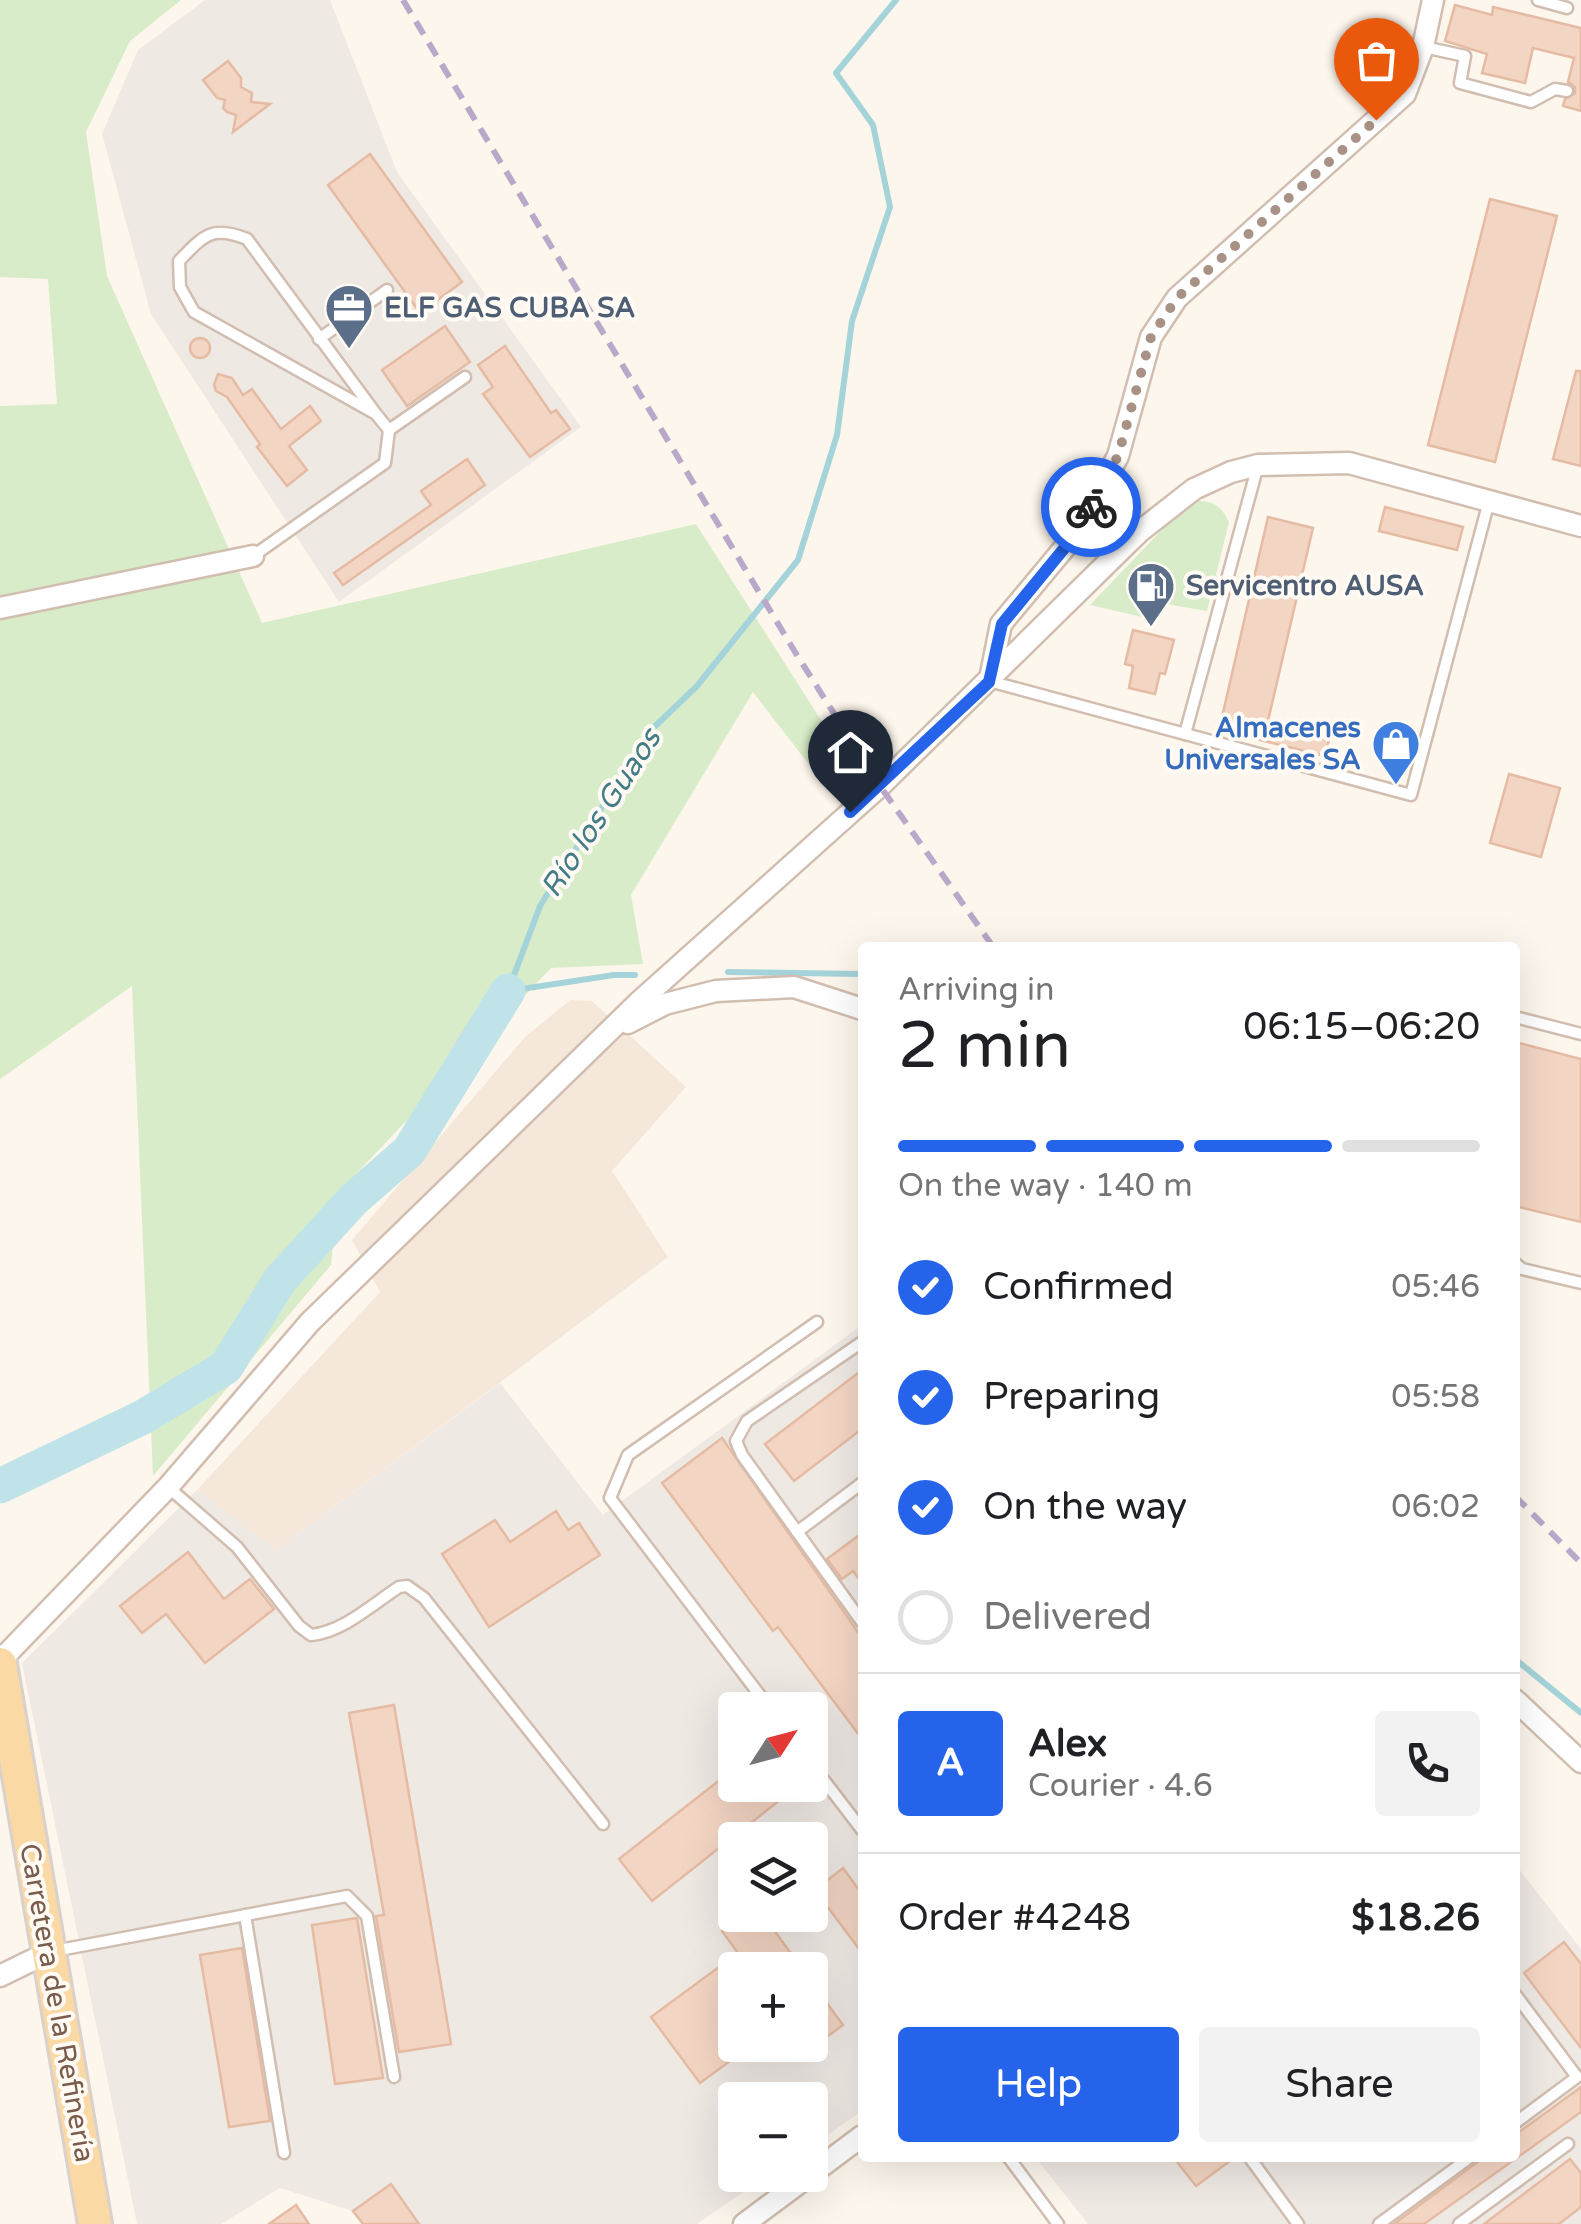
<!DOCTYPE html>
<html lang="en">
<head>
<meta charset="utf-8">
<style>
  body { margin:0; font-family:"Varela Round",sans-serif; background:#f2f2f2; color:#202124; height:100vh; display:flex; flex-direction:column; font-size:38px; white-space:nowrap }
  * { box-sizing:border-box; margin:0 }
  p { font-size:32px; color:#757577 }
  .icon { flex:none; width:55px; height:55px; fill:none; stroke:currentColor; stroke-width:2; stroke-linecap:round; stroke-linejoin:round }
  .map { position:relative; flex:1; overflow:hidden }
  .side { position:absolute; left:858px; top:942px; width:662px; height:1220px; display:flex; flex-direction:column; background:#fff; border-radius:10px; box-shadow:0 10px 40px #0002 }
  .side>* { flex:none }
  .needle { width:65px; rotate:54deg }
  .controls { position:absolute; left:718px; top:1692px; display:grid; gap:20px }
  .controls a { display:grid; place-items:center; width:110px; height:110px; border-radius:10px; background:#fff; box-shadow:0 10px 40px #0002; font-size:50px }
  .pin { position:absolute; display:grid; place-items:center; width:85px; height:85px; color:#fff; margin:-102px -42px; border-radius:50% 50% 50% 0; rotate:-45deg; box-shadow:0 0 10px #0007 }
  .pin .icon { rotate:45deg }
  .courier { position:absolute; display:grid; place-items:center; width:100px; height:100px; margin:-50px; border:8px solid #2563eb; border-radius:50%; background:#fff; color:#222; box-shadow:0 2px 12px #0007 }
  .overview em { font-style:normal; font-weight:600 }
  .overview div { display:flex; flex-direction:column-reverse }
  .overview { display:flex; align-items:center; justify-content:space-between; height:170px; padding:0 40px }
  h1 { font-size:65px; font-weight:600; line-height:75px }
  .bar { display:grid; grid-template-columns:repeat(4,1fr); gap:15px 10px; align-content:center; height:120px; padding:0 40px }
  .bar i { height:12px; border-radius:8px; background:#e0e0e0 }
  .bar .selected { background:#2563eb }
  .bar p { grid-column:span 4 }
  .line { display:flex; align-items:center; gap:25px; padding:0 40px; border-top:2px solid #e0e0e0 }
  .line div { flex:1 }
  .round { display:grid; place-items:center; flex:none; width:105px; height:105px; border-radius:10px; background:#f2f2f2 }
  ol { padding:0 40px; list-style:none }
  li { display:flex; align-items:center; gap:30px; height:110px }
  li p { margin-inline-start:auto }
  li .icon { padding:10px; border-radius:50%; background:#2563eb; color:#fff; stroke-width:4 }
  li:last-child { color:#757577 }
  li i { width:55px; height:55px; border:5px solid #e0e0e0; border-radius:50% }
  .button { display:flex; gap:20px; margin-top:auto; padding:20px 40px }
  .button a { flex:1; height:115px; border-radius:10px; background:#2563eb; color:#fff; font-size:40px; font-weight:600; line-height:115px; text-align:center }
  .button a+a { background:#f2f2f2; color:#202124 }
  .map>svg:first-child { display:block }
</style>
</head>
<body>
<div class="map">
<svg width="1581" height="2224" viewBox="0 0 1581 2224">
  <rect width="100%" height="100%" fill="#fdf6ec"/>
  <!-- residential -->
  <polygon fill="#f5e8da" points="570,1000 592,1001 686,1087 612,1171 668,1257 276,1550 197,1490 380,1292 352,1240 525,1037"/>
  <!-- industrial -->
  <g fill="#efe9e4" fill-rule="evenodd">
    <polygon points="205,0 330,0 397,172 581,427 339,602 151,314 102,134 138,50"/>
    <path d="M862,1325v786l-52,36v-47h-75v75h33l-71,49h-334l-10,-13 -73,-23 -59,36h-84l-115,-561 175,-173 79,60 224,-167 103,132zM735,1710h75v75h-75zM735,1840h75v75h-75zM735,1970h75v75h-75z"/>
    <polygon points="1515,1864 1581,1949 1581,2224 1088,2224 1036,2158 1515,2158"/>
  </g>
  <!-- green -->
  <g fill="#d8ecc9">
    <polygon points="0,0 181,0 130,41 86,132 107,276 262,623 696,524 856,775 831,793 753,692 631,895 643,964 551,968 338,1193 331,1265 153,1476 132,986 0,1079 0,406 57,404 48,279 0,277"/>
    <path d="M1196,501c19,0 25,5 33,21l-22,89 -47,-8 -9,16 -61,-14 87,-91z"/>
  </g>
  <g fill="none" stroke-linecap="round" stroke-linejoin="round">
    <!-- stream -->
    <g stroke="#a5d3da" stroke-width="6">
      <polyline points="728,972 862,974"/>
      <polyline points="635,975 614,975 508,991 540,906 649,732 697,686 798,560 837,435 852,321 890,207 873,125 836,73 896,0"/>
      <polyline points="1515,1659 1581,1713"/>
    </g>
    <!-- river -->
    <polyline stroke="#bfe3e8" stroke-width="35" points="0,1486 143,1417 226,1367 280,1280 354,1199 409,1151 508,991"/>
  </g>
  <!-- building -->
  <g fill="#f3d5c3" stroke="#e6bba3" stroke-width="2.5">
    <polygon points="1455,5 1492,15 1493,7 1581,28 1581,111 1563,106 1565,99 1575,93 1575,87 1568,82 1574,58 1533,48 1525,83 1482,73 1487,54 1445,41"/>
    <polygon points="228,61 241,78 241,87 252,93 251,102 270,104 233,132 236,115 227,112 223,108 225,100 217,98 203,80"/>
    <polygon points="370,154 462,282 420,313 328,185"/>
    <polygon points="1490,199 1557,216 1495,462 1428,445"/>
    <polygon points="445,326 470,362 407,406 382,370"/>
    <circle cx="200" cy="348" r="10"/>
    <polygon points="505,346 551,413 556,410 570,429 530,457 483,394 493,387 478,365"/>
    <polygon points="1576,371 1581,371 1581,466 1553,459"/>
    <polygon points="218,374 232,378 243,395 252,389 281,429 310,406 321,421 289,446 307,470 287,486 257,447 260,444 227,397 216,391 214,385"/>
    <polygon points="467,459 485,485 343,585 334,573 431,505 421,491"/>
    <polygon points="1385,507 1463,527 1457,550 1379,531"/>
    <polygon points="1268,517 1313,528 1267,725 1329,740 1325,756 1219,730"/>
    <polygon points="1133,630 1174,640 1165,674 1160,673 1155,694 1129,688 1133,666 1125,664"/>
    <polygon points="1509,774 1560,788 1541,857 1490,843"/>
    <polygon points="1515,1042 1581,1059 1581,1222 1515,1206"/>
    <polygon points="862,1370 862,1429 794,1481 765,1444"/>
    <polygon points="722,1438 862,1638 862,1739 778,1627 773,1631 662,1483"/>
    <polygon points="556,1511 568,1530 579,1523 600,1555 489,1627 442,1554 495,1520 510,1542"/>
    <polygon points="862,1533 862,1583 853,1571 842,1579 827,1559"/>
    <polygon points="188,1552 224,1599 250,1579 274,1609 205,1663 166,1614 142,1633 120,1606"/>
    <polygon points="394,1705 451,2044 399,2052 376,1916 384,1915 349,1713"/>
    <polygon points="735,1768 735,1785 768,1785 780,1800 652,1901 619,1859"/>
    <polygon points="843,1868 862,1894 862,1953 815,1890"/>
    <polygon points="743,1915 763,1915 803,1970 735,1970 735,2045 752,2045 700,2083 651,2017 738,1953 722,1931"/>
    <polygon points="357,1918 383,2078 335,2084 312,1925"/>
    <polygon points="1564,1942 1581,1964 1581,2048 1524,1973"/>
    <polygon points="242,1948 270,2121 229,2127 200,1955"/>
    <polygon points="810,1980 843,2025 810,2049"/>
    <polygon points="1581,2087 1581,2112 1424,2224 1394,2224 1483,2158 1515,2158 1515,2135"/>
    <polygon points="1174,2158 1234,2158 1196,2186"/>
    <polygon points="1570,2159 1581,2173 1581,2207 1559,2224 1484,2224"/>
    <polygon points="391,2184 419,2224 363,2224 353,2211"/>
    <polygon points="296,2205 309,2224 269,2224"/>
  </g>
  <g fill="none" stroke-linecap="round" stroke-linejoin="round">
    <!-- lane casing -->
    <g stroke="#d1beb0" stroke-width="15">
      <g id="lane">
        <polyline points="1538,0 1567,8"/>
        <polyline points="1424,47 1465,56 1460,83 1531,102 1555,89 1567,91"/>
        <polyline points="319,339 387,290"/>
        <polyline points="389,430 465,377"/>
        <path d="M253,556l132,-93 4,-33 -13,-16 -182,-102 -14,-25 -1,-26c25,-26 33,-36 68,-22l129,175"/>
        <polyline points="989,681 1411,795 1489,501"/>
        <polyline points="1185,734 1258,465"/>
        <polyline points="1515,1017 1581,1034"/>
        <polyline points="1515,1263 1522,1269 1581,1283"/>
        <polyline points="862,1342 747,1421 736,1441 742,1455 862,1622"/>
        <path d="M168,1487l69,60 62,79 12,9c32,-3 62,-31 88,-48l8,-1 17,12 179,226"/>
        <polyline points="797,1532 862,1483"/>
        <polyline points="771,1710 610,1498 628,1455 817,1322"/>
        <polyline points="810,1762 862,1830"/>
        <polyline points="245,1915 284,2153"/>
        <polyline points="54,1951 347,1896 367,1916 394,2077"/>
        <polyline points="1515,1994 1577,2077 1515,2123"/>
        <polyline points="1009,2158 1058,2224"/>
        <polyline points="1250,2158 1298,2224"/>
        <polyline points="1379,2224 1469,2158"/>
        <polyline points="1459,2224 1568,2144"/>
      </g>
    </g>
    <!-- street casing -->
    <g stroke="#d1beb0" stroke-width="25">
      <g id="street">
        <polyline points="0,608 253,556"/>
        <polyline points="990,679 1001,624 1076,534 1118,456 1151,337 1177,298 1405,94 1423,47 1433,0"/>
        <polyline points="628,1023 665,1004 716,991 794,987 862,1009"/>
        <polyline points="0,1661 168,1487 310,1322 640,1001 880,786 1139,532 1194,489 1231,472 1258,465 1349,463 1581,526"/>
        <polyline points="1515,1700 1581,1762"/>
        <polyline points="0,1976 49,1952"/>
        <polyline points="810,2175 862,2136"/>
        <polyline points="744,2224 810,2175"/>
      </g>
    </g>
    <!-- primary casing -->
    <g stroke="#dad1cd" stroke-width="38">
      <polyline id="primary" points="0,1664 95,2224"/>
    </g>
    <!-- lane -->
    <use href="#lane" stroke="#fff" stroke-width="10"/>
    <!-- street -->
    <use href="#street" stroke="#fff" stroke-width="20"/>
    <!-- primary -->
    <use href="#primary" stroke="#fbd9a5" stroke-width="32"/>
    <!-- rail -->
    <g stroke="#b9a8c9" stroke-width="6" stroke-dasharray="15 10" stroke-linecap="butt">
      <polyline points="403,0 795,652 880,786 994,948"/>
      <polyline points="1515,1496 1581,1563"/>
    </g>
  </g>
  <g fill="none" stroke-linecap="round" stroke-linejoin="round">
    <!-- done -->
    <polyline stroke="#a89285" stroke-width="10" stroke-dasharray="0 18" points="1091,507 1118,456 1151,337 1177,298 1376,120"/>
    <!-- route -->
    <polyline stroke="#2563eb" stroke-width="12" points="850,812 989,682 1002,624 1076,534 1091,507"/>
  </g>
  <!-- icons -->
  <defs>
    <g id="office-pin" transform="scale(2.5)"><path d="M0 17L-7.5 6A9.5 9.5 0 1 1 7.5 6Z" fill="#5c6f8a" stroke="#fffaf3"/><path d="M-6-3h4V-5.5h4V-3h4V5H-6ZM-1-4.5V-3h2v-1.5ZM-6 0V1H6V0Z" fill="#fff"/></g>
    <g id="fuel-pin" transform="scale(2.5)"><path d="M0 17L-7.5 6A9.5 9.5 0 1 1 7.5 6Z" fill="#5c6f8a" stroke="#fffaf3"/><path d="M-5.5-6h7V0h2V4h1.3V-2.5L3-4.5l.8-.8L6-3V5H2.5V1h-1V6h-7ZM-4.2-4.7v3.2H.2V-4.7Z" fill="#fff"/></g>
    <g id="shop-pin" transform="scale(2.5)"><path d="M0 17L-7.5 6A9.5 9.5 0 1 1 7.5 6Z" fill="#3f7fe0" stroke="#fffaf3"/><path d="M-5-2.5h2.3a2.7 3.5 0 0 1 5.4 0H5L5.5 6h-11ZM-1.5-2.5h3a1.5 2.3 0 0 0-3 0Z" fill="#fff"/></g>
  </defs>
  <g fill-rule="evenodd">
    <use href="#office-pin" x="349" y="308"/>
    <use href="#fuel-pin" x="1151" y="586"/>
    <use href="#shop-pin" x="1396" y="744"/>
  </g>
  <g text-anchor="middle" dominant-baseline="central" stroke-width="8" stroke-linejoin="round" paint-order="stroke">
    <!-- service labels -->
    <g font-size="28" font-weight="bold" fill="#4e5e75" stroke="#fffaf3" text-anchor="start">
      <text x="384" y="308">ELF GAS CUBA SA</text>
      <text x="1186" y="586">Servicentro AUSA</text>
    </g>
    <!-- shop labels -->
    <g font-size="28" font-weight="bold" fill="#366cbe" stroke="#fffaf3" text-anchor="end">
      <text x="1361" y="728">Almacenes<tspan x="1361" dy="32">Universales SA</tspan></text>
    </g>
    <!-- street labels -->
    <g font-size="28" fill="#7a5c4d" stroke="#fffaf3">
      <text transform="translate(57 2003) rotate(80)">Carretera de la Refinería</text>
    </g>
    <!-- water labels -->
    <g font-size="30" font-style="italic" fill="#437c86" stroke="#fffaf3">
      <text transform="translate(601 813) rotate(-57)">Río los Guaos</text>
    </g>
  </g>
</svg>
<div class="controls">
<a><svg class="needle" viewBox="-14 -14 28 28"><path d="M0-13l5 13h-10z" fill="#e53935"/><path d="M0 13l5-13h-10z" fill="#757577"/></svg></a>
<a><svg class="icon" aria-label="layers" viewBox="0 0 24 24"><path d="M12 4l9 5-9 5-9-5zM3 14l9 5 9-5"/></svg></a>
<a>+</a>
<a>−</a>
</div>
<div class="pin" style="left:1376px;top:120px;background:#ea580c"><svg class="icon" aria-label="bag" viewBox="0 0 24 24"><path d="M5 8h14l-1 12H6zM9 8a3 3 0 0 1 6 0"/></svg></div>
<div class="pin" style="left:850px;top:812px;background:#1f2937"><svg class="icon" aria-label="home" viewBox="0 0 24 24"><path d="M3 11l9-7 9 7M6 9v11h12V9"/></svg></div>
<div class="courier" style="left:1091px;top:507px"><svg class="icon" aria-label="bike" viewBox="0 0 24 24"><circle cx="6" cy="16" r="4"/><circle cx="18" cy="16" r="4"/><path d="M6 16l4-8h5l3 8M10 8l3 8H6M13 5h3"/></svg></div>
<section class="side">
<div class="overview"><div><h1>2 min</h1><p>Arriving in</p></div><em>06:15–06:20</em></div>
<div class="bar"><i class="selected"></i><i class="selected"></i><i class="selected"></i><i></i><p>On the way · 140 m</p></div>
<ol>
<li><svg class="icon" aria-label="check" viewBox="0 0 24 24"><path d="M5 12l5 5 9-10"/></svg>Confirmed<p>05:46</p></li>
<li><svg class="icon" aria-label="check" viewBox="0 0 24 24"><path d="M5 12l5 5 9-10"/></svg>Preparing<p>05:58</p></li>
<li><svg class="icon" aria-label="check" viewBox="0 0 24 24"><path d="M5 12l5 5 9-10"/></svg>On the way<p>06:02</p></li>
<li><i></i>Delivered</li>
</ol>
<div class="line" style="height:180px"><b class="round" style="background:#2563eb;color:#fff">A</b><div><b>Alex</b><p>Courier · 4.6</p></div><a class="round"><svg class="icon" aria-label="phone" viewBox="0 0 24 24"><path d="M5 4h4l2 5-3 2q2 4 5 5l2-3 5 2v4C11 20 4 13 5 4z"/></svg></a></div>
<div class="line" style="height:130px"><div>Order #4248</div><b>$18.26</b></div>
<div class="button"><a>Help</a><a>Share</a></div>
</section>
</div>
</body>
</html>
